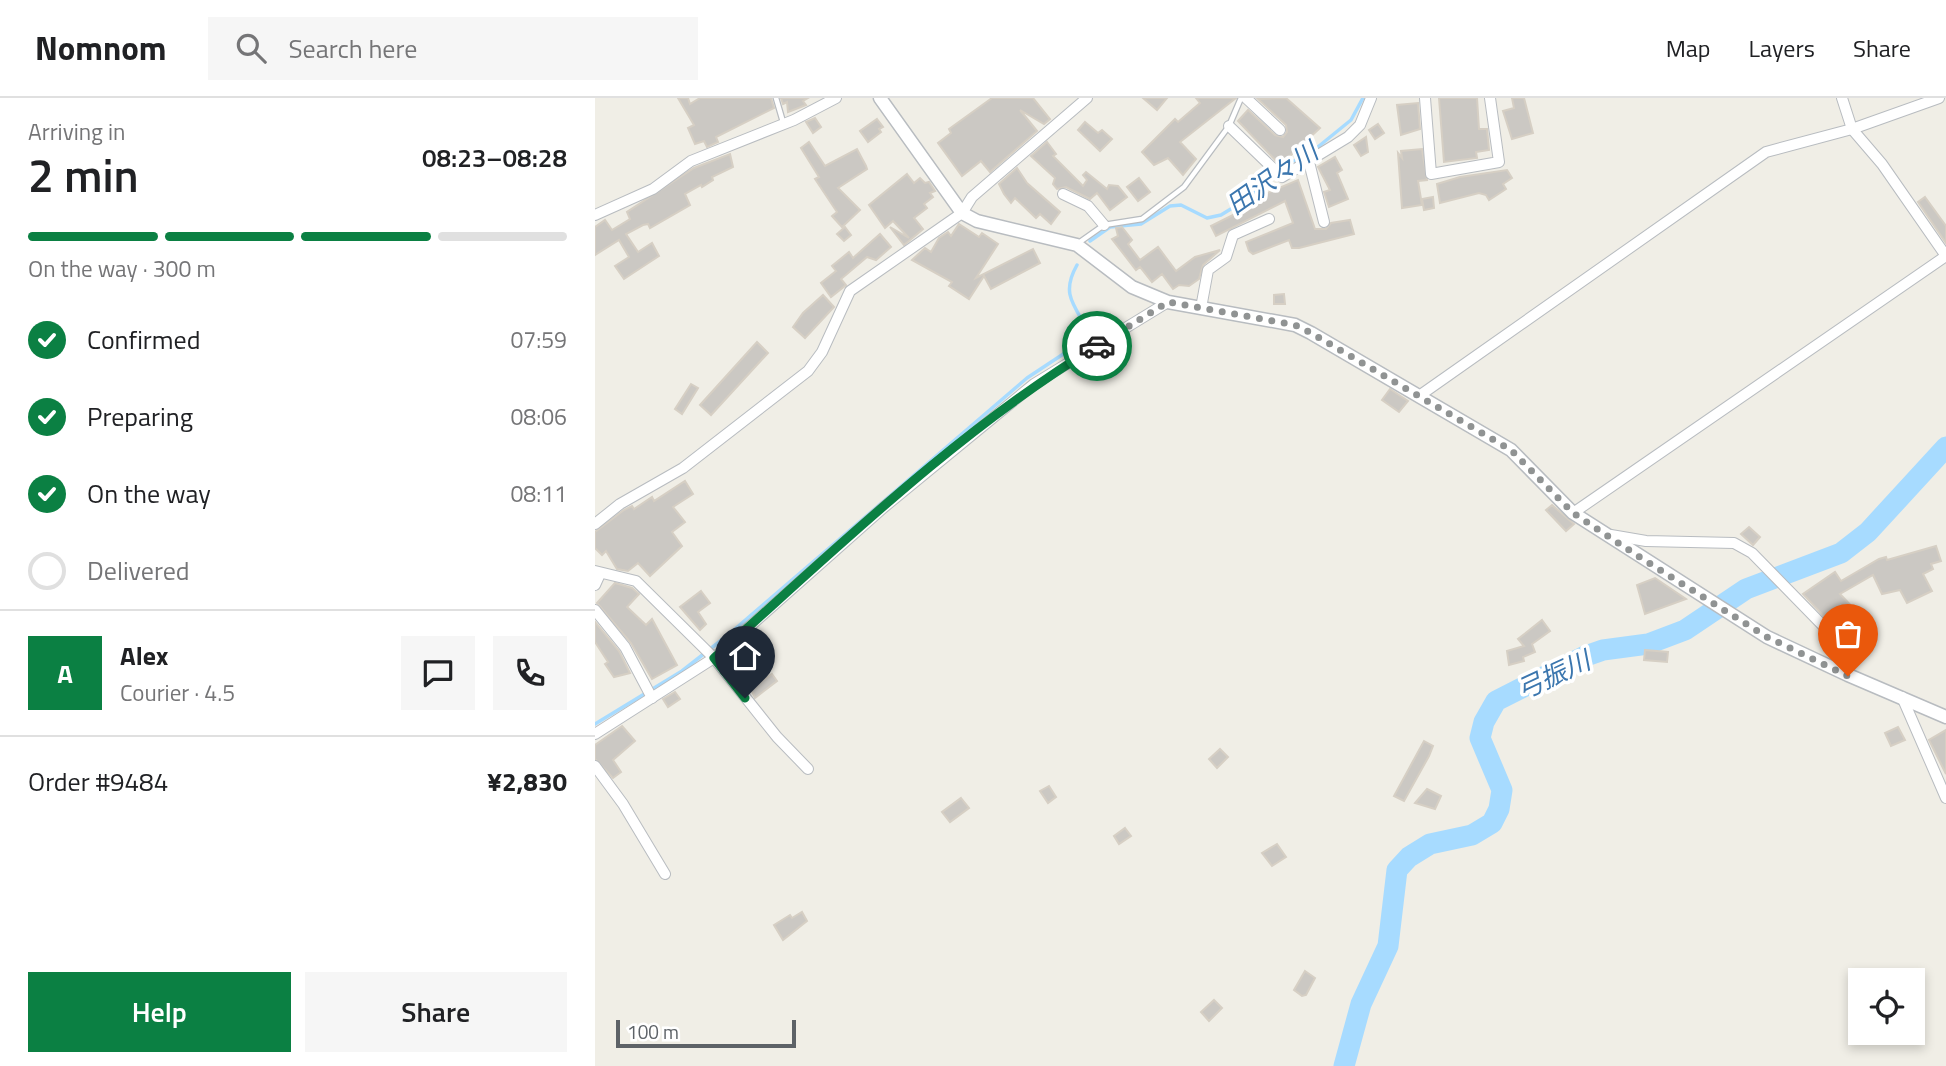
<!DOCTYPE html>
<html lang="en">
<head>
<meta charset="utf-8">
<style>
  body { margin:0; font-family:"Titillium Web","Noto Sans JP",sans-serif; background:#f6f6f6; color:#202124; height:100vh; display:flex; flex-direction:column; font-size:26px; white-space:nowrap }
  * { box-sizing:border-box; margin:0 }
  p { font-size:23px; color:#757577 }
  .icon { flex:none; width:38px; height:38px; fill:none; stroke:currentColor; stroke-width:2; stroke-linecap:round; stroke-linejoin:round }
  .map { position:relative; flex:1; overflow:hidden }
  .drawer { display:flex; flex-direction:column; background:#fff; width:595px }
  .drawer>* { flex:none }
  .tools { position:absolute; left:1253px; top:870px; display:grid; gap:14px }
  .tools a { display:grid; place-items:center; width:77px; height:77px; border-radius:0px; background:#fff; box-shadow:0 4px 10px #0003; font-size:35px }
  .scale { position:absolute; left:21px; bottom:18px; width:180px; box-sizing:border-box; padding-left:7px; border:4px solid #5d6267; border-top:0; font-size:19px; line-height:24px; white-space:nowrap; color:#5d6267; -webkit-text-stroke:5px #fff; paint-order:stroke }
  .pin { position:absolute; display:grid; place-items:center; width:60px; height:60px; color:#fff; margin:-72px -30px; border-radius:50% 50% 50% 0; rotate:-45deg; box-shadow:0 0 7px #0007 }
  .pin .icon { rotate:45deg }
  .courier { position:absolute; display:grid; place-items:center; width:70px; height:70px; margin:-35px; border:5px solid #0b8043; border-radius:50%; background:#fff; color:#222; box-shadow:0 2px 9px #0007 }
  .headline em { font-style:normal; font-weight:600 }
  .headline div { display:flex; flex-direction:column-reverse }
  .headline { display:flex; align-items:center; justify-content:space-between; height:119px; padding:0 28px }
  h1 { font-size:46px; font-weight:600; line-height:52px }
  .bar { display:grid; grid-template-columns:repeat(4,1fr); gap:10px 7px; align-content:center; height:84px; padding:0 28px }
  .bar i { height:9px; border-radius:5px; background:#e0e0e0 }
  .bar .current { background:#0b8043 }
  .bar p { grid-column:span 4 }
  .line { display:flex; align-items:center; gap:18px; padding:0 28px; border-top:2px solid #e0e0e0 }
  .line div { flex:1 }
  .round { display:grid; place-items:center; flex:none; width:74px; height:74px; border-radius:0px; background:#f6f6f6 }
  ol { padding:0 28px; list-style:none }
  li { display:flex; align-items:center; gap:21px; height:77px }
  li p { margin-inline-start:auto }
  li .icon { padding:7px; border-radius:50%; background:#0b8043; color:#fff; stroke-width:4 }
  li:last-child { color:#757577 }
  li i { width:38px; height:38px; border:4px solid #e0e0e0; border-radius:50% }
  .action { display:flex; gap:14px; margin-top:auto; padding:14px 28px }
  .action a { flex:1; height:80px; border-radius:0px; background:#0b8043; color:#fff; font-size:28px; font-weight:600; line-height:80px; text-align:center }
  .action a+a { background:#f6f6f6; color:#202124 }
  header { display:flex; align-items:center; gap:42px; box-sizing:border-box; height:98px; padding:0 35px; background:#fff; border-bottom:2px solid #e0e0e0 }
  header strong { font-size:33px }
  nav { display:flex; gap:38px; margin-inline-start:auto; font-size:24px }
  .search { width:490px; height:63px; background:#f6f6f6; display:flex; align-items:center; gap:18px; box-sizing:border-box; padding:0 24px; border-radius:0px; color:#757577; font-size:26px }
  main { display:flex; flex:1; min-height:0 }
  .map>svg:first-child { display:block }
</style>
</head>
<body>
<header>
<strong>Nomnom</strong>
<div class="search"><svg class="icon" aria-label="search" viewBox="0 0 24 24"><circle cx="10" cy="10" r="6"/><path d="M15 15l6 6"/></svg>Search here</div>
<nav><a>Map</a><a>Layers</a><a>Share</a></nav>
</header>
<main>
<section class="drawer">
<div class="headline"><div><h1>2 min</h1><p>Arriving in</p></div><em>08:23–08:28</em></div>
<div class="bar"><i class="current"></i><i class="current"></i><i class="current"></i><i></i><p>On the way · 300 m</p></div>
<ol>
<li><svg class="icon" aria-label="check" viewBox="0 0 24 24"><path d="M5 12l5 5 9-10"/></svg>Confirmed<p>07:59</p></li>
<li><svg class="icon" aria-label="check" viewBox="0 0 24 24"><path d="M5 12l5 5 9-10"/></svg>Preparing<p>08:06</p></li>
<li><svg class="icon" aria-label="check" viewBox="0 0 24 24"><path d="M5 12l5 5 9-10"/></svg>On the way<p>08:11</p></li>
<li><i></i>Delivered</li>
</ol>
<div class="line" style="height:126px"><b class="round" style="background:#0b8043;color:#fff">A</b><div><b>Alex</b><p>Courier · 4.5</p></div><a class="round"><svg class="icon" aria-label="chat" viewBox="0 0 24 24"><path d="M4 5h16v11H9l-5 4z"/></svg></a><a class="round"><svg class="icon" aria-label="phone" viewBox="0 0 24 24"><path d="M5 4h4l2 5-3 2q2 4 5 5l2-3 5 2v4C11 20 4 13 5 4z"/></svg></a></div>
<div class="line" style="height:91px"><div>Order #9484</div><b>¥2,830</b></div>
<div class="action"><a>Help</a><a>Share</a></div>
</section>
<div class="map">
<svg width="1351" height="968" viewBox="0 0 1351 968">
  <rect width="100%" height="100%" fill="#f0eee6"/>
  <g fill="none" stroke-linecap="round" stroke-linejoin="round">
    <!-- stream -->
    <g stroke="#a7dbff" stroke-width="3.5">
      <polyline points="495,143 515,129 546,126 575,108 586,107 612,120 626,117 652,101 688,67 713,57 756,22 768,0"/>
      <path d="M0,626l87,-53 46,-36 299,-257 59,-39 2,-9c-15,-26 -27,-37 -11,-65"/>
    </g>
    <!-- river -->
    <polyline stroke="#a7dbff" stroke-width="21" points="749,968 766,906 793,848 802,772 814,759 835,746 877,737 897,725 904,711 907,692 885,640 889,624 901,603 988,559 1008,552 1053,546 1090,532 1151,491 1246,455 1273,434 1351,349"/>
  </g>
  <!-- building -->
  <g fill="#cbc8c3" stroke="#d6cfc4" stroke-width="2">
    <polygon points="83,0 93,0 95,6 105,0 176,0 179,10 121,39 123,44 112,49 109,43 100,46 93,30 99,27"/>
    <polygon points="186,0 213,0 208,3 211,7 193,14 192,4 188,6"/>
    <polygon points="397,0 438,0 455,21 449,26 425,12 442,33 395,74 386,63 367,78 343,45 356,35 354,31"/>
    <polygon points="548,0 572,0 562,12"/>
    <polygon points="601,0 641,0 585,44 601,61 588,77 573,60 559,67 547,54 580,21 583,24 605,5"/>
    <polygon points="691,0 725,30 685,67 643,23 653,12 680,37 688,39 692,34 691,27 663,1"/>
    <polygon points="844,0 882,0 884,31 892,31 894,52 881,54 882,60 849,64"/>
    <polygon points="917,0 929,0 938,35 917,41 908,13 919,10"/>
    <polygon points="823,5 825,31 806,37 802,7"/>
    <polygon points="220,20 226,29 218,35 211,24"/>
    <polygon points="282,21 288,29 284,31 286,34 273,44 265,33"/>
    <polygon points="490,24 503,35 507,32 517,41 505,53 483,32"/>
    <polygon points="783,26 789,35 780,41 774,32"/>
    <polygon points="771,39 773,54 766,58 759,47"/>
    <polygon points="214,44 230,68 262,51 271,68 272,71 243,90 265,112 247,129 237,118 242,114 220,81 224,79 206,50"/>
    <polygon points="452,44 461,56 458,58 488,88 492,82 488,77 491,74 512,91 514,87 523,88 532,99 515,112 502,95 495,101 471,89 462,91 458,86 460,80 436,58"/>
    <polygon points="827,51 832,82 823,83 827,107 807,110 803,55 807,60 806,53"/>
    <polygon points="135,56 138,69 117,79 118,82 107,89 106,87 90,96 95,107 55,130 53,126 48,127 31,136 43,154 57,145 64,158 29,181 20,168 34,159 24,142 0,157 0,129 10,122 17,132 35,121 32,114 99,70"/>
    <polygon points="740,59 747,72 742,75 753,101 734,109 729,94 735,92 723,69"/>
    <polygon points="422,70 432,85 465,114 456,126 445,116 441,120 420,100 416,105 409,96 404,86"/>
    <polygon points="912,72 917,80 908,86 911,91 894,102 891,97 884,95 845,105 842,86 865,79"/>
    <polygon points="312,76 319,85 325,80 330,85 334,84 340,93 335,95 338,99 329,106 332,110 319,120 328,131 309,147 295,129 314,140 298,123 290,130 274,107"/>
    <polygon points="544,80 555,94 543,103 532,89"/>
    <polygon points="703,82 720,131 731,131 736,125 755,122 759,136 704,150 697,150 694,142 658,156 654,153 651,144 698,125 690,103 621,138 616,128 664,104 670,96"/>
    <polygon points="838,99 839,110 829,112 827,101"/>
    <polygon points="1330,99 1351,128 1351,145 1323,104"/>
    <polygon points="364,126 384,139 387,135 403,146 381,180 438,151 445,165 396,191 389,178 374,201 354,188 357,184 317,162 330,150 336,154 344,140 353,134 356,138"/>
    <polygon points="250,129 256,137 249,143 242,136"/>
    <polygon points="527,129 537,142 533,146 545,162 563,149 581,173 600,159 625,152 608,167 604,181 594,188 584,187 578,191 567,176 557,184 545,169 541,172 517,141 523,138 521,130"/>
    <polygon points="285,136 296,149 281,162 272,159 246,181 251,187 236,199 226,185 241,173 237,168 254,154 258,160"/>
    <polygon points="689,196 690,206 679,206 679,197"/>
    <polygon points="228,197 239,209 210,240 198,229 208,215"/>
    <polygon points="162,244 173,255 116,317 105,307"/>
    <polygon points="96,286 103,290 87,316 80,311"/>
    <polygon points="795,291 813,303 804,314 787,302"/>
    <polygon points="90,383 98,396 78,409 90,424 77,434 87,448 55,478 43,465 33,473 22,471 11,453 7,457 0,450 0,434 29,412 37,408 39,411 57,399 59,403"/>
    <polygon points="957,407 979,426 971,433 951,412"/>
    <polygon points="1154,429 1165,439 1158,447 1146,436"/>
    <polygon points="1341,448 1346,463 1336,466 1338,471 1328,476 1337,493 1312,505 1305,492 1287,496 1278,477 1245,496 1262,514 1242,532 1208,496 1240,474 1246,483 1284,461 1291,459 1292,462"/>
    <polygon points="1060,480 1091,501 1050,516 1042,487"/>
    <polygon points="20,485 37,490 44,496 32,509 51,527 57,521 82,567 57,581 36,545 2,505"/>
    <polygon points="106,493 115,505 103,514 111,526 105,532 85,509"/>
    <polygon points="947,522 955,533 937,546 940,554 928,559 929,563 914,567 912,553 929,548 923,541"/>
    <polygon points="0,524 24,553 35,575 19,579 10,566 13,564 0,544"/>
    <polygon points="156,540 169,556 145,578 129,561"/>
    <polygon points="1050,552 1073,554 1072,564 1049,562"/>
    <polygon points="177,576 182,583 160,600 156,591"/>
    <polygon points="80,594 85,601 73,609 68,601"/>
    <polygon points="27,628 40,643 18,662 26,674 18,680 0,661 0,647"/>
    <polygon points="1303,629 1310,642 1296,648 1290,635"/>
    <polygon points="1351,632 1351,676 1334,642"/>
    <polygon points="829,643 838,648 834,658 809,703 799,698"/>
    <polygon points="625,651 633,659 622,670 614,661"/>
    <polygon points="454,688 461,699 453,705 445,693"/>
    <polygon points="832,691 846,698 840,711 820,705"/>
    <polygon points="366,700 374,710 355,724 347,714"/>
    <polygon points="530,730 536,738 524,746 519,738"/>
    <polygon points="682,746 691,759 677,768 667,755"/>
    <polygon points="207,814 212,823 188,842 179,827 195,817 197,820"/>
    <polygon points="710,873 720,880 711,897 707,898 699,892"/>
    <polygon points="619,902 627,910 614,923 606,914"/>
  </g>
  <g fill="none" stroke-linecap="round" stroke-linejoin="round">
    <!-- service casing -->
    <g stroke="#b8bcc0" stroke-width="7">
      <g id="service">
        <polyline points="181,0 188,24"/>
        <polyline points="482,146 509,127 547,121 589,89 634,28 646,0"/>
      </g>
    </g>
    <!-- minor casing -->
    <g stroke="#b8bcc0" stroke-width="12">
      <g id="minor">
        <polyline points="651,0 685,32"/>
        <polyline points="830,0 836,76 904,64 895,0"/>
        <polyline points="634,28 687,79 753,39 765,27 776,0"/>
        <polyline points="714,64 729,124"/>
        <polyline points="468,96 493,108 509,127"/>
        <polyline points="0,117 58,91 96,63 199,22 241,0"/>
        <polyline points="606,210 613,172 631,159 638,137 674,121"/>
        <polyline points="824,298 1171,54 1257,31 1344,0"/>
        <polyline points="978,415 1351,158 1287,66 1257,31 1247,0"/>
        <polyline points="0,426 25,406 88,370 213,273 227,254 255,193 367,115 377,99 492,0"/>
        <polyline points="1016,437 1051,443 1139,445 1157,455 1242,542"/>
        <polyline points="0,473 41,483 119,560 182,639 213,671"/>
        <polyline points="0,487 5,476"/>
        <polyline points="0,512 30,549 57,600"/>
        <polyline points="1307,599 1351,700"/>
        <polyline points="0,636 119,560 288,410 439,286 573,204"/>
        <polyline points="0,668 28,706 70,776"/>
      </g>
    </g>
    <!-- tertiary casing -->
    <g stroke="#b8bcc0" stroke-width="15">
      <polyline id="tertiary" points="285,0 367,115 382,123 482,147 537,189 573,204 700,227 716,235 916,352 978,415 1172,539 1253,577 1351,619"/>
    </g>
    <!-- service -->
    <use href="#service" stroke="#fff" stroke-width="4.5"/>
    <!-- minor -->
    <use href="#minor" stroke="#fff" stroke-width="10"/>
    <!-- tertiary -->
    <use href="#tertiary" stroke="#fff" stroke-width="12"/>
  </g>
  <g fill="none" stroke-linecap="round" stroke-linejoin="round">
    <!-- done -->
    <polyline stroke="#909393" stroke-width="7" stroke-dasharray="0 12.6" points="502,248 573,204 700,227 716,235 916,352 978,415 1046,460 1172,539 1253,578"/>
    <!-- route -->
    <path stroke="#0b8043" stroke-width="9" d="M150,600l-31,-40c122,-109 243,-227 383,-312"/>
  </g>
  <g text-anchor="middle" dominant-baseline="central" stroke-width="7" stroke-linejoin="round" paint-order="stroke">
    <!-- water labels -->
    <g font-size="26" font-style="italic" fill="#3b76ae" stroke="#fff">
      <text transform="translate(677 80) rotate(-35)">田沢々川</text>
      <text transform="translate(958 577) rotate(-25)">弓振川</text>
    </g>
  </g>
</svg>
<div class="tools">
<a><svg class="icon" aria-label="locate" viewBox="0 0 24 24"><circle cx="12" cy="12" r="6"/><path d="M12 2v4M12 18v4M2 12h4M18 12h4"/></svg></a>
</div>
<div class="scale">100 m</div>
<div class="pin" style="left:1253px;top:578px;background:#ea580c"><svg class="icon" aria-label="bag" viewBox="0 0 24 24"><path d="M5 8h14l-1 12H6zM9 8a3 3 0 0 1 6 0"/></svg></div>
<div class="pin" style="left:150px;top:600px;background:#1f2937"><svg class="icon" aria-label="home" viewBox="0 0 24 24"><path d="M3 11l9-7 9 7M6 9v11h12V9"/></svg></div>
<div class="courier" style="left:502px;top:248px"><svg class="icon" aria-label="car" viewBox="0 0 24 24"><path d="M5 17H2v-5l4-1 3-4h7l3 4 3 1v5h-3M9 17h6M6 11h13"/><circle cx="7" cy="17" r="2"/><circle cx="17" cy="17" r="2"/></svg></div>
</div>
</main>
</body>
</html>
